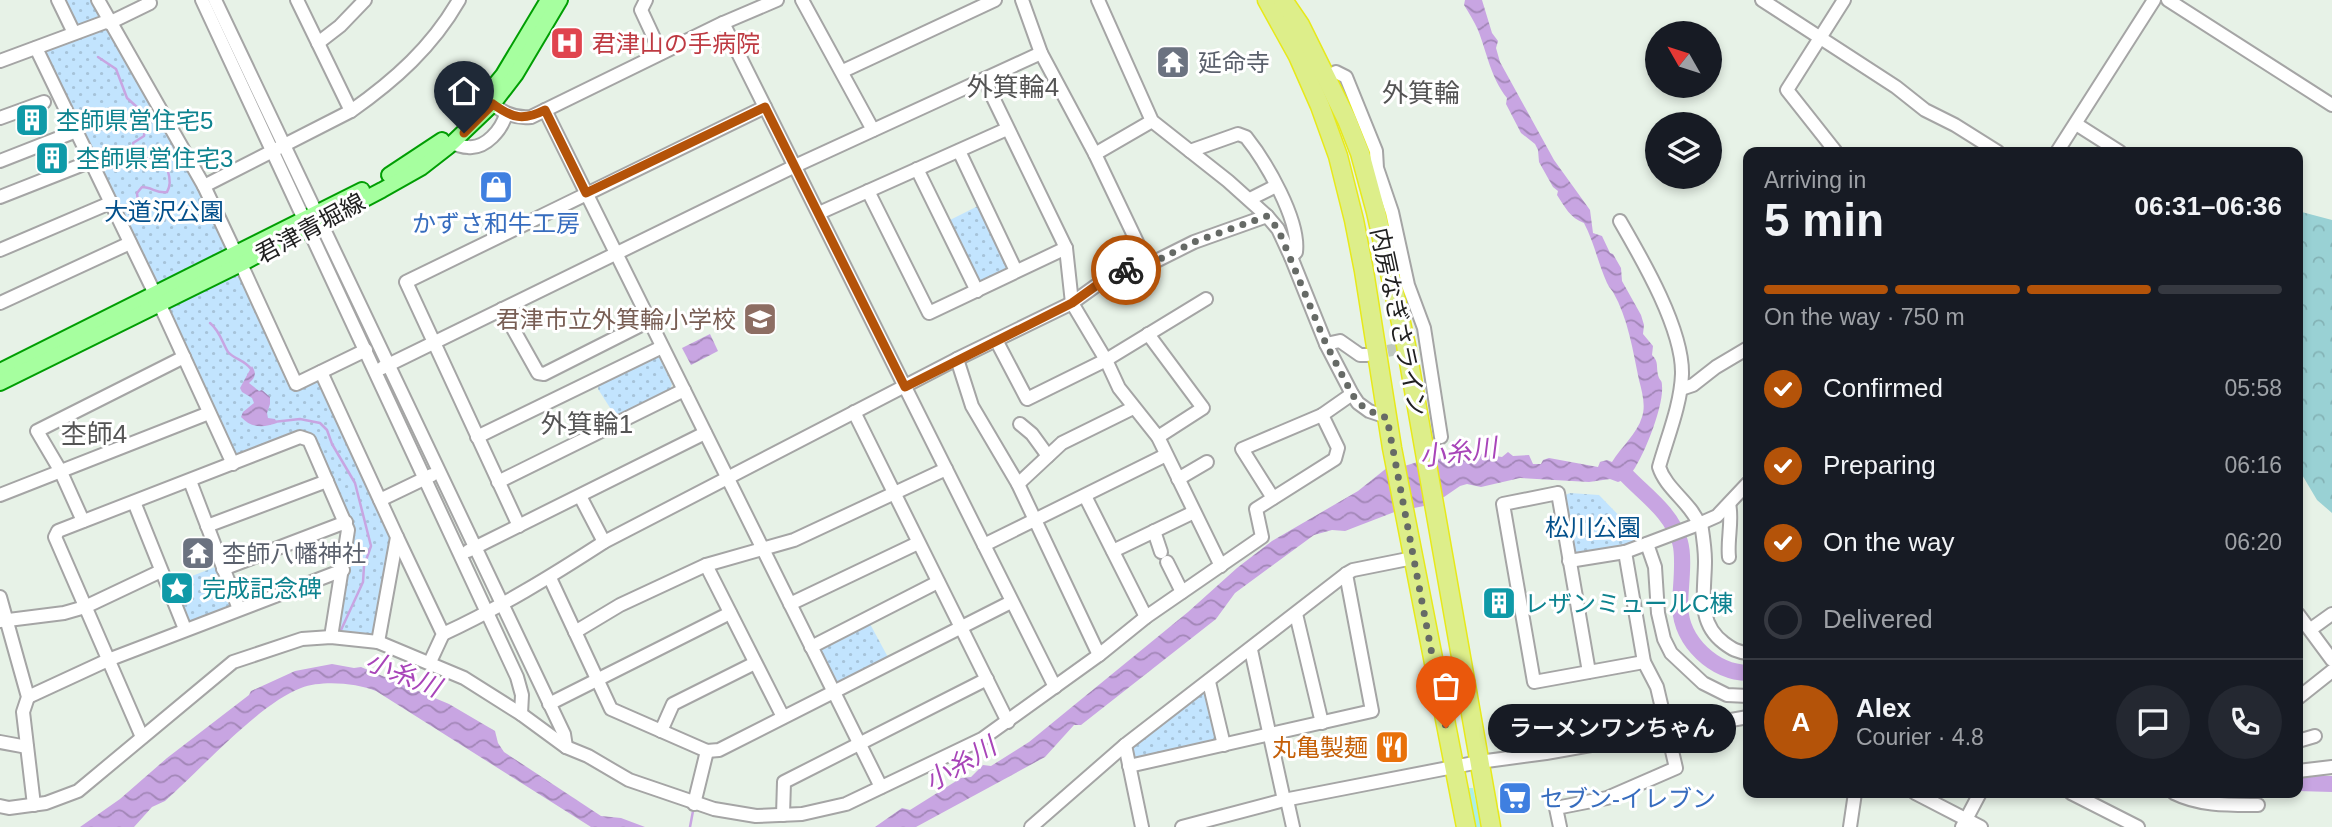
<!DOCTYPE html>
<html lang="en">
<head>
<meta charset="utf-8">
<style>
  body { margin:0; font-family:Arial,"Noto Sans JP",sans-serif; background:#242831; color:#f1f3f6; height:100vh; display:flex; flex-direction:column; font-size:26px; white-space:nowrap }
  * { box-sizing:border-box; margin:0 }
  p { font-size:23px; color:#9ea1a6 }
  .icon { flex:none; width:38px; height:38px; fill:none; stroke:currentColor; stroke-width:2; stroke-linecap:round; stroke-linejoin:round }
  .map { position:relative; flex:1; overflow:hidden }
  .side { position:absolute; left:1743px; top:147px; width:560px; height:651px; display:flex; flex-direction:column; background:#171b24; border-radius:14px; box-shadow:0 4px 10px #0003 }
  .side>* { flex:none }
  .needle { width:46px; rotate:309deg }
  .controls { position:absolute; left:1645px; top:21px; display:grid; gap:14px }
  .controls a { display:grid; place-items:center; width:77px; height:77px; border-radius:50%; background:#171b24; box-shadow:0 4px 10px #0003; font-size:35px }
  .pin { position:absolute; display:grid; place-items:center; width:60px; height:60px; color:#fff; margin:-72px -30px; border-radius:50% 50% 50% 0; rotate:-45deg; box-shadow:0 0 7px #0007 }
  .pin .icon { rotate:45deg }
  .courier { position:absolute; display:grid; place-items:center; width:70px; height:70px; margin:-35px; border:5px solid #b45309; border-radius:50%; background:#fff; color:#222; box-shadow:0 2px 9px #0007 }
  .bubble { position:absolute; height:49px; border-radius:24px; background:#171b24; box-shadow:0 4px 10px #0003; font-size:23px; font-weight:600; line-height:49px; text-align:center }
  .head em { font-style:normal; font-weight:600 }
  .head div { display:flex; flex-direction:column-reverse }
  .head { display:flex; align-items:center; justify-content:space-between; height:119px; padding:0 21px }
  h1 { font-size:46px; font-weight:600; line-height:52px }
  .bar { display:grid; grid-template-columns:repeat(4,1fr); gap:10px 7px; align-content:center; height:84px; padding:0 21px }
  .bar i { height:9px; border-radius:5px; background:#363941 }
  .bar .on { background:#b45309 }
  .bar p { grid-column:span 4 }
  .line { display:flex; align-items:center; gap:18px; padding:0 21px; border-top:2px solid #363941 }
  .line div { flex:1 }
  .round { display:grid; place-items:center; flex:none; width:74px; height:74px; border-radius:37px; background:#242831 }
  ol { padding:0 21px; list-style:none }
  li { display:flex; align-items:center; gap:21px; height:77px }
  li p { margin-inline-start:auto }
  li .icon { padding:7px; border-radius:50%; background:#b45309; color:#fff; stroke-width:4 }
  li:last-child { color:#9ea1a6 }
  li i { width:38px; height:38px; border:4px solid #363941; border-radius:50% }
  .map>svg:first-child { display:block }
</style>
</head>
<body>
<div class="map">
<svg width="2332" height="827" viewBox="0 0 2332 827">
  <defs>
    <pattern id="forest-crowns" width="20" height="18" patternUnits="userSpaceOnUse" patternTransform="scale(1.75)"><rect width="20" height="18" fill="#99d1d4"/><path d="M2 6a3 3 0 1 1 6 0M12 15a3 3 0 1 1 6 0" fill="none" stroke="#84b3b6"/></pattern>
    <pattern id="park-dots" width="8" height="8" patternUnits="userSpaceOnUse" patternTransform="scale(1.75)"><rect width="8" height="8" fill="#c2e4fe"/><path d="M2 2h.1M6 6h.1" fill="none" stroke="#a6c3d9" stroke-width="1.8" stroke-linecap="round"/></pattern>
    <pattern id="water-waves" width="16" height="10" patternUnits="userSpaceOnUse" patternTransform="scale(1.75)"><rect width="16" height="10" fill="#c8a5e2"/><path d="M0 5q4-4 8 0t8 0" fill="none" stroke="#a286b7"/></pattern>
  </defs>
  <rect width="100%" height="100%" fill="#e7f2e7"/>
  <!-- grass -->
  <polygon fill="#aaefe5" points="1469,788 1473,788 1481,827 1475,827"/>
  <!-- forest -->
  <polygon fill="url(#forest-crowns)" points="2298,211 2332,220 2332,513 2317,500 2298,468"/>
  <!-- park -->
  <g fill="url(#park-dots)">
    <polygon points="60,0 94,0 201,188 293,387 317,379 392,536 375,634 336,632 351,530 309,437 238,459 234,456 43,51 76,36"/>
    <polygon points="978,206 981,206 1009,270 981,283 977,281 948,221"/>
    <polygon points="651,357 659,357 672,384 670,391 619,416 614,414 598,389 599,383"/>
    <polygon points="1570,493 1599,495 1629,526 1639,541 1624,547 1577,556 1573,553 1563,496"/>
    <polygon points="218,566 232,607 188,624 171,584"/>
    <polygon points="869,622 890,661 835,687 818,652 819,647"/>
    <polygon points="1205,689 1219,740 1135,762 1130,746"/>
  </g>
  <!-- water -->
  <g fill="url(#water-waves)">
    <path d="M1465,0h17l10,33 6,8 -2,7 4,14 54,98 36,50 3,23 9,3 8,17 3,1 8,14 1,13 19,34 3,10 -1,9 10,12 -1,9c7,7 4,11 6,20 2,7 4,4 4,11 2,20 -19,73 -32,89l13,15 -10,-2 -7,-9 -8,3 -8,-3 -21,3 -69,-4 -39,9 -14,-3 -7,2 -16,11h-4l-7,-38 40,-2 4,-4c8,3 17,2 25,4l6,-5 5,4 16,-1 4,9h8l2,-4 6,-2 49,9 2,-5 7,-2 5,2c9,-15 25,-28 30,-45 4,-12 0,-25 -3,-37 -6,-29 -11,-62 -26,-88 -4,-6 -3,-3 -6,-9 -9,-20 -13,-41 -23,-60 -14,-5 -19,-16 -27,-28l1,-4 -5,-4 -14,-25 -1,-12 -3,-6 -14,-11 -15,-29 1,-6c-16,-20 -20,-45 -29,-68 -4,-9 -9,-17 -14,-25z"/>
    <polygon points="710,334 718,351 691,365 682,348"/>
    <path d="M252,366c5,8 3,12 -3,17l10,8 3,-1 8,7v7l-3,9 1,5 7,1 2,4c-14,5 -26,5 -36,-6l2,-5 11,-9 -2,-5 -10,-6 -2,-4z"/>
    <polygon points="1421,461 1429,505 1409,509 1401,467"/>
    <polygon points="1388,467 1397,511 1345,531 1332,530 1314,535 1235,593 1216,619 1081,725 1074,725 1045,757 916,827 875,827 902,808 910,810 961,778 971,777 983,765 991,766 1029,742 1188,612 1237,568 1272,541 1358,491"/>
    <path d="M332,664l22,4 7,-1 88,37 46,27 3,12 6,9 97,64 20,2 24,9h-54l-215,-136c-20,-8 -54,-11 -75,-3 -41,15 -101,82 -136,113l-13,6 -18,20h-54l40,-28 47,-41 82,-63 2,-4 44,-20z"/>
  </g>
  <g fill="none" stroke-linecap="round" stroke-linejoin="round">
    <!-- stream -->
    <g stroke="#c8a5e2" stroke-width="2.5">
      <path d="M98,57l18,12 11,29 11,10 7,19 -1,9 -11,7 2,19 3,2c5,-3 10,-8 16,-7 14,2 19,25 13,35 -10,2 -15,-5 -25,-5l-5,6 2,18 6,11"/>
      <path d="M210,323c10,8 12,19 18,29 6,7 17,8 23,17"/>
      <polyline points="273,422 300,419 320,423 327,430 332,444 355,483 371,546 364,566 363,582 341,630"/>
      <polyline points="690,827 693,811"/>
    </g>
    <!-- river -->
    <g stroke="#c8a5e2" stroke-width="16">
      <path d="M1626,475c20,21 45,37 54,67 5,17 0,47 0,65 2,36 34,65 68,66"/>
      <polyline points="2298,783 2332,784"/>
    </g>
    <!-- minor-tunnel -->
    <polyline stroke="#bfc8bf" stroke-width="12" stroke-dasharray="12 6" stroke-linecap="butt" points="1370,354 1414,346"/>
    <!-- minor casing -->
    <g stroke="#a5a5a5" stroke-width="16">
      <g id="minor">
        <polyline points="58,0 74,33"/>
        <polyline points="98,0 204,186 236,254"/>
        <polyline points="202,0 517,677 522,695 521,714"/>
        <polyline points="215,0 564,734 566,747"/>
        <polyline points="297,0 351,111"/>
        <polyline points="646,0 641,10 661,53"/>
        <polyline points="802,0 873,130"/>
        <polyline points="1022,0 1041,53 1095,154 1147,263"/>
        <polyline points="1098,0 1152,121 1228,181 1267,216 1278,229 1291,257 1326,344 1352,394 1358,403 1369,411 1387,417"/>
        <polyline points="1762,0 1896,87 1925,110 1955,125 1998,152"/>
        <polyline points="2168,0 2332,105"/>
        <polyline points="109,23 150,3 148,0"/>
        <polyline points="723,23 1055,687"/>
        <polyline points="318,43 340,26 365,0"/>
        <polyline points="36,48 155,294"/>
        <polyline points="0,61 108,21"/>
        <polyline points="843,71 995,0"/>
        <polyline points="1326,77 1336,72 1346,77 1376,151 1377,168 1392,212 1408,285 1424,328 1441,437"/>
        <polyline points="984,79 1066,248 1072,303 1106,360 1119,388 1158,437 1221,566"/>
        <path d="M487,100c14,11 25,19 44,17l192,-94 54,-23"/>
        <polyline points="545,110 881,787"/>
        <polyline points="0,118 44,102"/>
        <polyline points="2076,124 2120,152"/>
        <path d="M451,144c7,0 10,3 17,3 18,2 34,-18 38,-33"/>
        <polyline points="959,151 1016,271"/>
        <path d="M1190,151l48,-17 8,3c20,25 54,83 50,115l-5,5"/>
        <polyline points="1836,152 1787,90 1844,0"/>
        <polyline points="2057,152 2154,0"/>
        <polyline points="1095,154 1152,121"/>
        <polyline points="0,161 74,132"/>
        <polyline points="917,169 977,291"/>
        <path d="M204,186l147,-75c44,-31 81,-64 108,-111"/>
        <polyline points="868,191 929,313 1066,248"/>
        <polyline points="0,197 89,162"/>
        <polyline points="1250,199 1276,186"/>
        <polyline points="819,213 1007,129"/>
        <path d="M1620,221c22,38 63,108 62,153 -1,31 -15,64 -23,93 7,22 31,35 40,57"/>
        <polyline points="0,250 110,203"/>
        <polyline points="241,264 296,384 366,350"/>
        <polyline points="0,303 130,243"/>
        <polyline points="160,305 233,464"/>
        <polyline points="502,309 538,373 544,374 649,321"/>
        <polyline points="1148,334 1203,408 1158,437"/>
        <polyline points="996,340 1027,399 1106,360 1206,299"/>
        <polyline points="1326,344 1340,341 1360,355 1367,355"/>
        <polyline points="957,359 972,406 1018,484 1099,655"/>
        <polyline points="382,368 795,166 1041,53"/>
        <polyline points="321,372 397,537 378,642"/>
        <polyline points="1681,389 1693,385 1716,367 1748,348"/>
        <polyline points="854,412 1008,722"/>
        <polyline points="1020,424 1032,434 1048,456"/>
        <polyline points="477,437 662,347"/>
        <polyline points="1178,479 1207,462"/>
        <polyline points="190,481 239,609"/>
        <polyline points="498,482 684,390"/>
        <polyline points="1018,484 1062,443 1133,408"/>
        <polyline points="0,495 209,413"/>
        <polyline points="580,496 604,542"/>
        <polyline points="1085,496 1146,617"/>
        <polyline points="1273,498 1242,449 1322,415 1352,394"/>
        <polyline points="380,500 432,475"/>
        <polyline points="134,502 185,629"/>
        <polyline points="83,521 60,470 37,431 184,357"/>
        <path d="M1701,523c2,13 4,25 4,38 0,30 -9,61 19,82 8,6 13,9 24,10"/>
        <polyline points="207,526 327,481"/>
        <polyline points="519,526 406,282 765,107"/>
        <polyline points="1154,531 1161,552"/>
        <polyline points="397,537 443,634 430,662"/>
        <polyline points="1647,544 1655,567 1658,613 1664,639 1671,653 1703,683 1727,695 1748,696"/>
        <polyline points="984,545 1166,455"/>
        <polyline points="468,551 705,433"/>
        <polyline points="1113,551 1194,512"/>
        <path d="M1729,557c-2,-17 4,-38 0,-53"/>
        <polyline points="1569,561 1625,552 1699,524 1717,516 1748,483"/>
        <polyline points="1167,562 1182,592"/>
        <polyline points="706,565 783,717"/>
        <polyline points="223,569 346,522"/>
        <polyline points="550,578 611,709 707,751 719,750 1011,602"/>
        <polyline points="0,597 28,697 23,712 34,805"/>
        <polyline points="790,604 918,543"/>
        <polyline points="1296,614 1322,723"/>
        <polyline points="2298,614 2332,660"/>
        <polyline points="0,621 64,613 85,607 161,571"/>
        <polyline points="2311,629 2332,614"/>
        <polyline points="575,632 620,605 706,565 794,540 946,469"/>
        <path d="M443,634c58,-27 107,-57 161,-92l353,-183 115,-56 25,-18 38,-20 21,-4 38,-19 73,-26"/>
        <polyline points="811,647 938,582"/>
        <polyline points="1251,650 1284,800"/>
        <polyline points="1589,672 1558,493 1503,504 1534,682 1644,662"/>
        <polyline points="1209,682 1224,745"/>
        <polyline points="28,697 108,660 343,570"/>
        <polyline points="2298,698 2332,671"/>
        <polyline points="549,704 730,613"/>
        <polyline points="661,731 673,704 755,663"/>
        <polyline points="142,737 55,537 58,531 300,437 309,440 348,530 331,637"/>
        <polyline points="2298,741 2315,736"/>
        <polyline points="0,742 27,747"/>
        <polyline points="1125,745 1142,827"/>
        <polyline points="1129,766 1372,711 1346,574"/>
        <polyline points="2298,771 2332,767"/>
        <polyline points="1915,793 1981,827"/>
        <polyline points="2071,793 2138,827"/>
        <path d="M2174,793c26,13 55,12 84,12"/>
        <polyline points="1287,800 1293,827"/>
        <polyline points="694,804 707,751"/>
        <polyline points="0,806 9,808 46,803 78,791 233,662 302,639 331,637 378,642 464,678 521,714 566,747 588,756 629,780 714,809 756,816 802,814 846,804 982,739 1099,655 1146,617 1262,537 1256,509 1335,459 1338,448 1322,415"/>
        <polyline points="783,815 784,782 987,679"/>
        <polyline points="1031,827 1125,745 1346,574 1353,570 1413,558"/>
        <polyline points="1182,827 1284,800 1479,762 1546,753 1748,717"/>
        <polyline points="1560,827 1556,808 1607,798 1676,768 1657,687 1644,662 1625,552"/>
        <polyline points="1850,827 1855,793"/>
        <polyline points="1962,827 1980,793"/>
      </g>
    </g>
    <!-- major casing -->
    <g stroke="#009e03" stroke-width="18">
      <g id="major">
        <polyline points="470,115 503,75 548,0"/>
        <polyline points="389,175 442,140"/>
        <polyline points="0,371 362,190"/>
        <polyline points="0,383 241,264 382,190 421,168 448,147 493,104 516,74 560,0"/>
      </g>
    </g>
    <!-- highway casing -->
    <g stroke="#e7e91b" stroke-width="21">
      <g id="highway">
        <polyline points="1267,0 1298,56 1320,106 1338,156 1354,220 1364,271 1392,448 1466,827"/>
        <polyline points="1283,0 1300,25 1347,120 1360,153 1376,212 1406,345 1491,827"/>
      </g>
    </g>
    <!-- minor -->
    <use href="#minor" stroke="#fff" stroke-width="12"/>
    <!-- major -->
    <use href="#major" stroke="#a6ff9f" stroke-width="14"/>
    <!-- highway -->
    <use href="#highway" stroke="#ddee8a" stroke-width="18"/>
  </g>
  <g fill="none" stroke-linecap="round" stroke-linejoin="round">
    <!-- done -->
    <polyline stroke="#666a66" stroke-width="7" stroke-dasharray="0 12.6" points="1126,270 1135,265 1156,261 1194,242 1267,216 1278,229 1326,344 1352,394 1358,403 1370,411 1387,418 1446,728"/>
    <!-- route -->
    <path stroke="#b45309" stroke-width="9" d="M464,133l29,-29c19,14 30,17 52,6l41,83 179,-86 140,280 167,-84 25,-18 29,-15"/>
  </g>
  <!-- icons -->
  <defs>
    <g id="hospital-square" transform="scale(1.75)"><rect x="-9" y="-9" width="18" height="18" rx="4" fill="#e0444e" stroke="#fff"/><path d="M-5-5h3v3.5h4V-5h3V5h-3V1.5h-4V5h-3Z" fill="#fff"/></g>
    <g id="temple-square" transform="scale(1.75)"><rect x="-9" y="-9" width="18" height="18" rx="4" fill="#6b7280" stroke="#fff"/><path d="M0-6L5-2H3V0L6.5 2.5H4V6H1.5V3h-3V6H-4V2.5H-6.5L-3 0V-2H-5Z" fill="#fff"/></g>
    <g id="building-square" transform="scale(1.75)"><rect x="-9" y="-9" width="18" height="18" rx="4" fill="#0f9aa8" stroke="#fff"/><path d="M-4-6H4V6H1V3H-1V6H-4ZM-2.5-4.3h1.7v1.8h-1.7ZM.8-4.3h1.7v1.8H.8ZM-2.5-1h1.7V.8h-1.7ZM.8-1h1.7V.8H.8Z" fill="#fff"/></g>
    <g id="shop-square" transform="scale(1.75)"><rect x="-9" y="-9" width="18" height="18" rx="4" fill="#3f7fe0" stroke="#fff"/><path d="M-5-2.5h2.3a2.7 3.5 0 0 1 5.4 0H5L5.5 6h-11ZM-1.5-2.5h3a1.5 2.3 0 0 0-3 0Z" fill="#fff"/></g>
    <g id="school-square" transform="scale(1.75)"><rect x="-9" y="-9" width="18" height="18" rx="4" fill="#8d6e63" stroke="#fff"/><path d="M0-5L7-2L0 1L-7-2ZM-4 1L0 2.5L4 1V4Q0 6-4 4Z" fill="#fff"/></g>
    <g id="sight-square" transform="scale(1.75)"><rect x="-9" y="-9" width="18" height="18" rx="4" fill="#0f9aa8" stroke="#fff"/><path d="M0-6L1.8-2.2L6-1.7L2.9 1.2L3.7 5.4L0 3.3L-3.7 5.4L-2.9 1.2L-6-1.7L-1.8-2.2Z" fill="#fff"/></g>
    <g id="restaurant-square" transform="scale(1.75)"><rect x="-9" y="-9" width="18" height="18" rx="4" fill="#e8710a" stroke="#fff"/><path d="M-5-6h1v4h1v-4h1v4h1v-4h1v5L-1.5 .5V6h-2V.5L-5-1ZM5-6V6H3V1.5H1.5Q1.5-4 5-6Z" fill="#fff"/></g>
    <g id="supermarket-square" transform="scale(1.75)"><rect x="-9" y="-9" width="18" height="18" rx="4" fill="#3f7fe0" stroke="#fff"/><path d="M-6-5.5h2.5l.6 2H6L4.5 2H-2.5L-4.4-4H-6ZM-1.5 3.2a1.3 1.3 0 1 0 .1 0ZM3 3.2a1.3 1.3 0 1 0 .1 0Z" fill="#fff"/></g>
  </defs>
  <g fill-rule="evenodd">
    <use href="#hospital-square" x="567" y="43"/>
    <use href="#temple-square" x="1173" y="62"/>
    <use href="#building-square" x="32" y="120"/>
    <use href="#building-square" x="52" y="158"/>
    <use href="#shop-square" x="496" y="187"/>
    <use href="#school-square" x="760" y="319"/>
    <use href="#temple-square" x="198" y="553"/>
    <use href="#sight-square" x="177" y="588"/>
    <use href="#building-square" x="1499" y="603"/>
    <use href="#restaurant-square" x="1392" y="747"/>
    <use href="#supermarket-square" x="1515" y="798"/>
  </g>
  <g text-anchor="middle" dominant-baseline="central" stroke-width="6" stroke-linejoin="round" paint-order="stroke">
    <!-- health labels -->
    <g font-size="24" fill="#be3a42" stroke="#fff" text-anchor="start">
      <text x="592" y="43">君津山の手病院</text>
    </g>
    <!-- worship labels -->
    <g font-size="24" fill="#5b616d" stroke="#fff" text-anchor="start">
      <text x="1198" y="62">延命寺</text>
      <text x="222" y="553">杢師八幡神社</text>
    </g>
    <!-- culture labels -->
    <g font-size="24" fill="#0d838f" stroke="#fff" text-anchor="start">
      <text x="56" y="120">杢師県営住宅5</text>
      <text x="76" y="158">杢師県営住宅3</text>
      <text x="202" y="588">完成記念碑</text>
      <text x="1524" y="603">レザンミュールC棟</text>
    </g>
    <!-- park labels -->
    <g font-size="24" fill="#03508b" stroke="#fff">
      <text x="164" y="211">大道沢公園</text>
      <text x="1593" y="527">松川公園</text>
    </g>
    <!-- shop labels -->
    <g font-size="24" fill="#366cbe" stroke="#fff">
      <text x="496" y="223">かずさ和牛工房</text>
      <text x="1540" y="798" text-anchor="start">セブン-イレブン</text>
    </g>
    <!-- street labels -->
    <g font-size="24" fill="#212121" stroke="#fff">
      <text transform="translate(310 228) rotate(-28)">君津青堀線</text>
      <text transform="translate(1399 322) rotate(78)">内房なぎさライン</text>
    </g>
    <!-- education labels -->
    <g font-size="24" fill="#785e54" stroke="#fff" text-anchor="end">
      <text x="736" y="319">君津市立外箕輪小学校</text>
    </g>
    <!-- food labels -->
    <g font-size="24" fill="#c56008" stroke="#fff" text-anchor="end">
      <text x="1368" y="747">丸亀製麺</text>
    </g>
    <!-- neighbourhood labels -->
    <g font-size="26" fill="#545454" stroke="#fff">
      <text x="1013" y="87">外箕輪4</text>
      <text x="1421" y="93">外箕輪</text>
      <text x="587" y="424">外箕輪1</text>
      <text x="94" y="434">杢師4</text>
    </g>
    <!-- water labels -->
    <g font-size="26" font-style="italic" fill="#a845b9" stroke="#fff">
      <text transform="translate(1458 452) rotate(-7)">小糸川</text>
      <text transform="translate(403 674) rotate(22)">小糸川</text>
      <text transform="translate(960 764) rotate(-31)">小糸川</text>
    </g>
  </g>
</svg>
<div class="controls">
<a><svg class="needle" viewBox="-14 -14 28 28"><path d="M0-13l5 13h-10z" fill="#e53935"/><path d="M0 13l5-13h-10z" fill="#9ea1a6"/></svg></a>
<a><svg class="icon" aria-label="layers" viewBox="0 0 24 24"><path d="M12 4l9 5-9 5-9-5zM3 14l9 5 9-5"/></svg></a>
</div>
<div class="pin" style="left:1446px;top:728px;background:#ea580c"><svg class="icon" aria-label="bag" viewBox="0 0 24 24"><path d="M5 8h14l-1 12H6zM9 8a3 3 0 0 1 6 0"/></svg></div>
<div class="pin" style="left:464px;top:133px;background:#1f2937"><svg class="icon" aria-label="home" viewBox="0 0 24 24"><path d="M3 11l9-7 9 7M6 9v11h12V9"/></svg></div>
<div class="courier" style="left:1126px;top:270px"><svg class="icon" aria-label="bike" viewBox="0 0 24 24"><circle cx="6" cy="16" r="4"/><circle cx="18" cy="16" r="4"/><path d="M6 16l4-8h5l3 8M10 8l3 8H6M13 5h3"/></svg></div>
<div class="bubble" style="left:1488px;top:704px;width:248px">ラーメンワンちゃん</div>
<section class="side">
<div class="head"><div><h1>5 min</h1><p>Arriving in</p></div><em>06:31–06:36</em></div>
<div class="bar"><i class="on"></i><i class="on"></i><i class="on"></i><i></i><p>On the way · 750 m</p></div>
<ol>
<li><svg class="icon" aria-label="check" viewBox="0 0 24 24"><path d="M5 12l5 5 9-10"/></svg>Confirmed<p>05:58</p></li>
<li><svg class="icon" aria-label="check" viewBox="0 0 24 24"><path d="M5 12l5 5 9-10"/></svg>Preparing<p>06:16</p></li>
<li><svg class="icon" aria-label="check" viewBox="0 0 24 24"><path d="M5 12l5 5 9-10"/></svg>On the way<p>06:20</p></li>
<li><i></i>Delivered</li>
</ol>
<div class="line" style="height:126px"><b class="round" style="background:#b45309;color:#fff">A</b><div><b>Alex</b><p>Courier · 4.8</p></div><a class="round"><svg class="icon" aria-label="chat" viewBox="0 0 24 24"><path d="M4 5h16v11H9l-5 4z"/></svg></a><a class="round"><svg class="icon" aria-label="phone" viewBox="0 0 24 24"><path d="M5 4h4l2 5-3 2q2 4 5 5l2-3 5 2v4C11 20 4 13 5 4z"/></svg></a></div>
</section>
</div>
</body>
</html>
